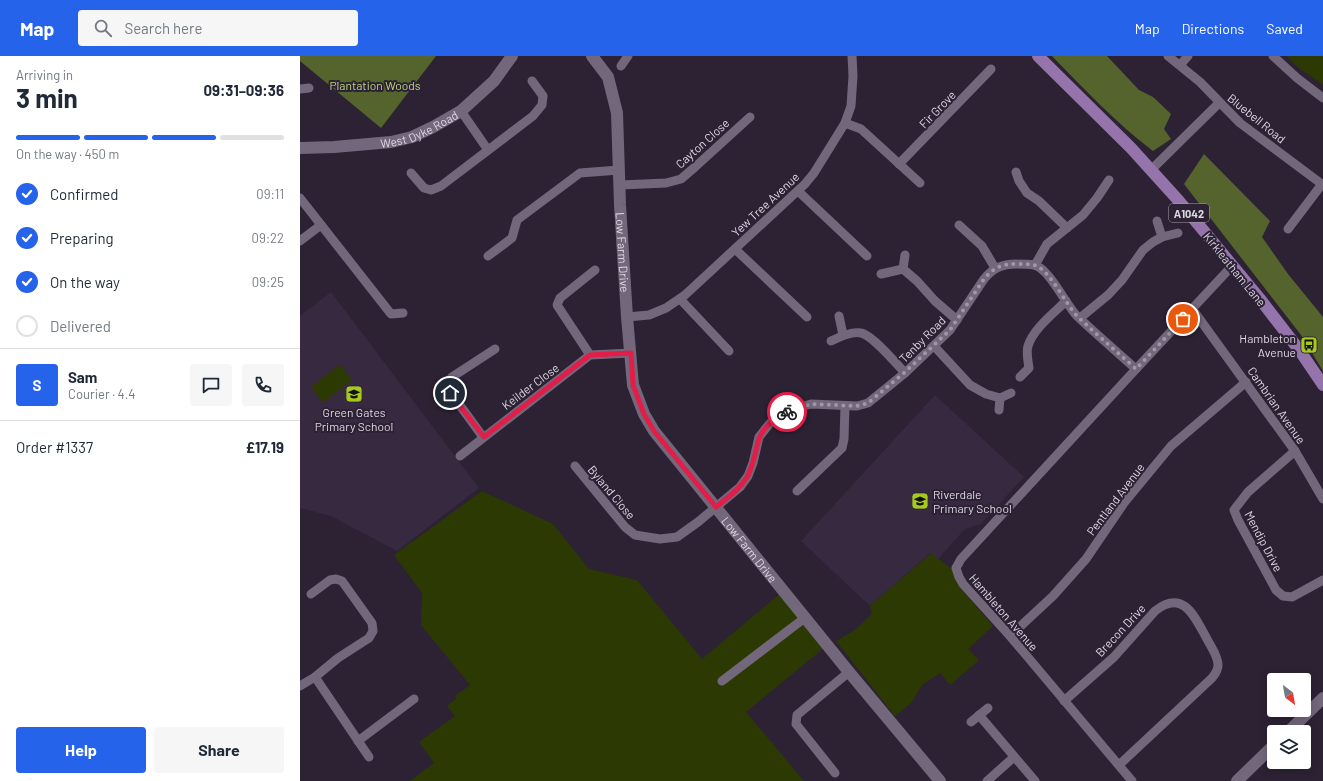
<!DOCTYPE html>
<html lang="en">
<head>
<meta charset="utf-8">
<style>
  body { margin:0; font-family:Barlow,sans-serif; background:#f6f6f7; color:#1f2937; height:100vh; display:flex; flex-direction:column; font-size:15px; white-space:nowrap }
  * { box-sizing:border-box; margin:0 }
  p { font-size:13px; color:#747a83 }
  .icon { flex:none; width:22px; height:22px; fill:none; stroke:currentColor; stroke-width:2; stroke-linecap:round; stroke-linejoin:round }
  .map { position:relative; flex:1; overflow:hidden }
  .details { display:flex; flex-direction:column; background:#fff; width:300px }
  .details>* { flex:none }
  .needle { width:26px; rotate:149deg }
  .controls { position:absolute; left:967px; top:617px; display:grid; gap:8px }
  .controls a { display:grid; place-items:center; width:44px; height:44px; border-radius:4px; background:#fff; box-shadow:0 2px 10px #0003; font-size:20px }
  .pin { position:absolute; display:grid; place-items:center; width:34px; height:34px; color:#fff; margin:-17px; border:2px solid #fff; border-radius:50%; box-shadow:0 1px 4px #0007 }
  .courier { position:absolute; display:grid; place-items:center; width:40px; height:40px; margin:-20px; border:3px solid #e11d48; border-radius:50%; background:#fff; color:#222; box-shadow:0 1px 5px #0007 }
  .overview em { font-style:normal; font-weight:700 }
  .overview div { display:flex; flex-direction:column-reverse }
  .overview { display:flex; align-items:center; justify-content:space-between; height:68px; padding:0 16px }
  h1 { font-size:26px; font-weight:700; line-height:30px }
  .bar { display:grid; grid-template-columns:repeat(4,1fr); gap:6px 4px; align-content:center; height:48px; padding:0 16px }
  .bar i { height:5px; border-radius:3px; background:#e0e1e3 }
  .bar .current { background:#2563eb }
  .bar p { grid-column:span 4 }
  .line { display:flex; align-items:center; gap:10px; padding:0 16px; border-top:1px solid #e0e1e3 }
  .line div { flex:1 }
  .round { display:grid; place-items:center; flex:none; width:42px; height:42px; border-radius:4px; background:#f6f6f7 }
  ol { padding:0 16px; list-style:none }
  li { display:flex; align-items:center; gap:12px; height:44px }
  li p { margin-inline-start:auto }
  li .icon { padding:4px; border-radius:50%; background:#2563eb; color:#fff; stroke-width:4 }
  li:last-child { color:#747a83 }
  li i { width:22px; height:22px; border:2px solid #e0e1e3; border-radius:50% }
  .primary-button { display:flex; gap:8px; margin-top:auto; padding:8px 16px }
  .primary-button a { flex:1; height:46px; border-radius:4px; background:#2563eb; color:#fff; font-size:16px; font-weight:700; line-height:46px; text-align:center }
  .primary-button a+a { background:#f6f6f7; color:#1f2937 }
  header { display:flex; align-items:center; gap:24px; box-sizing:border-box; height:56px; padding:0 20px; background:#2563eb; color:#fff }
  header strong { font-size:19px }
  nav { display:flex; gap:22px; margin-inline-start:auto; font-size:14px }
  .search { width:280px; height:36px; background:#f6f6f7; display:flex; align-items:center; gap:10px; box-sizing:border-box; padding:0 14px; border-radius:4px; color:#747a83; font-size:15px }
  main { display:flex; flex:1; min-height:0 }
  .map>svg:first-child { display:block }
</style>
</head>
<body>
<header>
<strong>Map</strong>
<div class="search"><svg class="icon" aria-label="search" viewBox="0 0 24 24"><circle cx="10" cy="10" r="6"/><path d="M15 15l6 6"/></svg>Search here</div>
<nav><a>Map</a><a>Directions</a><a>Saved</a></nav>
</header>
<main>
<section class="details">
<div class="overview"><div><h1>3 min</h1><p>Arriving in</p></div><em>09:31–09:36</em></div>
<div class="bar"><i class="current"></i><i class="current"></i><i class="current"></i><i></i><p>On the way · 450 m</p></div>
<ol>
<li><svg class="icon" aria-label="check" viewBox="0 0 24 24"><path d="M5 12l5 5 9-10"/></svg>Confirmed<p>09:11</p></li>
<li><svg class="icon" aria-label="check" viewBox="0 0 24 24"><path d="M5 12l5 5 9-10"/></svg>Preparing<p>09:22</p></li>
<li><svg class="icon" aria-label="check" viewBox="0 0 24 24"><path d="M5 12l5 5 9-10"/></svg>On the way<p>09:25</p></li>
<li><i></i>Delivered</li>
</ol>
<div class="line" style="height:72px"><b class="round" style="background:#2563eb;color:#fff">S</b><div><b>Sam</b><p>Courier · 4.4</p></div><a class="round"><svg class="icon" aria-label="chat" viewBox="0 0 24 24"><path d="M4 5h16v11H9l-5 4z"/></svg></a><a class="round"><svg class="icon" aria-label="phone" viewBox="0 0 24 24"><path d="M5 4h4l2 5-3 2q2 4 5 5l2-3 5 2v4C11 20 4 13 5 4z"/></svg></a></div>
<div class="line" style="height:52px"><div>Order #1337</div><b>£17.19</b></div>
<div class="primary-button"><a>Help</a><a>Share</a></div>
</section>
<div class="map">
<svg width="1023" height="725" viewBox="0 0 1023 725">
  <rect width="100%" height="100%" fill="#2c2234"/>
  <!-- built -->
  <g fill="#372940">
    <polygon points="31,236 179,432 97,495 31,460 0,452 0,260"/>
    <polygon points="635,339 724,421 681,468 665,473 638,503 630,497 570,550 501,485"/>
  </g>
  <!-- green -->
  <g fill="#2d3903">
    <polygon points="987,0 1023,0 1023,29 995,9"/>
    <polygon points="40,308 52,324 23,347 11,331"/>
    <polygon points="182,435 253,468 289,513 337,524 402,603 481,537 524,592 446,656 504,725 110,725 134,707 119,686 155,660 147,650 157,642 155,640 170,629 121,569 122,537 94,499"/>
    <polygon points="631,497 654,515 658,529 693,570 668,593 679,604 650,629 640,617 622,629 611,647 595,660 536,585 555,574 572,558 570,550"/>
  </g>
  <!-- forest -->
  <g fill="#55642c">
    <polygon points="0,0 136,0 81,72 0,5"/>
    <path d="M752,0h55l32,34 14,7 18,17 -7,15 7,10 -18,12c-37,-28 -68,-61 -101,-95z"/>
    <polygon points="904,98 970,165 962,181 988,218 1023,261 1023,315 1001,279 884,128"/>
  </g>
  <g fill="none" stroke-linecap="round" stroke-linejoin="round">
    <!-- street -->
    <g stroke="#73677c" stroke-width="9">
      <polyline points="868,0 900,26 940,67 1023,129"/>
      <polyline points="973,0 997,22 1023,42"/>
      <polyline points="880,9 888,0"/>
      <polyline points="321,10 328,0"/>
      <polyline points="0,33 9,32"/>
      <polyline points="161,55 188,94"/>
      <polyline points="545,67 561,73 620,127"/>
      <polyline points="599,108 691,13"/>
      <polyline points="851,114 919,47"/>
      <polyline points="716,116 719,125 727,137 739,145 767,172"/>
      <polyline points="111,117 124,132 131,134 141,130 233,60 242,49 243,40 232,25"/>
      <polyline points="320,129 366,127 381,123 395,111 450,61"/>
      <polyline points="498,135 567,200"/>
      <polyline points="0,142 91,258 103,257"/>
      <polyline points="857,165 862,181 878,177"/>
      <polyline points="659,169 682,190 695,212"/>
      <polyline points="988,173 1022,128"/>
      <polyline points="0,185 21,169"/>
      <polyline points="435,193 507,261"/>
      <polyline points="188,200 212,182 217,164 280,117 319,114"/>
      <polyline points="735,209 747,188 783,159 797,142 809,124"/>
      <polyline points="603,213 605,199"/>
      <polyline points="581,218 603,213 617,225 635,245 657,264"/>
      <polyline points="380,243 429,295"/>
      <polyline points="893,254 995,395 1023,443"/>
      <polyline points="539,260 543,279"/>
      <polyline points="327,261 349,259 366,252 385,239 505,128 514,117 545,67 551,50 553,20 552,0"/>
      <polyline points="780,262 808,239 822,224 843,194 853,186 862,181"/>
      <path d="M531,285c8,-4 21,-10 30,-8 11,2 35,30 44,40"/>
      <polyline points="634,290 670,329 686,338 700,342 711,337"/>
      <polyline points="290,299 257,249 260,242 295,214"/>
      <path d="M720,321l9,-9c-1,-7 -3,-15 -1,-22 5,-17 26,-33 38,-45"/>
      <polyline points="699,354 700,342"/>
      <polyline points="183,381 151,337 147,329 152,321 195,293"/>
      <polyline points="995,395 948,436 934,454 938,464 976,534 983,540 992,541 1023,524"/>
      <polyline points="160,400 290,299 331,297"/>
      <path d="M275,410l50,61 10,8 25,4 17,-2 21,-15 42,-35 8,-11 5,-13 6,-26 12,-15 10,-8 12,-5 18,-5 46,2 11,-3 37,-30 45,-43 34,-51c9,-11 18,-15 32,-15 6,0 12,0 18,1 15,3 32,40 43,51 19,18 39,35 59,53"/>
      <polyline points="497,435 542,392 544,383 545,350"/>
      <polyline points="710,580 753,540 786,503 824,447 871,390 946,326"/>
      <polyline points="15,621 69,701"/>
      <polyline points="422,625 506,561"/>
      <polyline points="0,630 15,621 38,602 69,582 73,575 72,567 42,525 36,523 30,524 11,538"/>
      <path d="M764,645l50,-44 41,-46c29,-23 40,7 52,28 4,8 11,17 11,26 0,6 -3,9 -6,13l-93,87"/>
      <polyline points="679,659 735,725"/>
      <polyline points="671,666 688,652"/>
      <polyline points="58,685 114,643"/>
      <polyline points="535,717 496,668 497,659 549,616"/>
      <polyline points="687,725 714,701"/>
      <polyline points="832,725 710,580 663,528 659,521 656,512 661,503 836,313 932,210"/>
    </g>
    <!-- secondary -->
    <g stroke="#73677c" stroke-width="12">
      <path id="s1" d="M292,0l16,21 9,36 3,92 7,112 6,68 11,29 10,17 195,241 91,109"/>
      <path id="s2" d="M0,92l34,-1 57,-5 21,-5 21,-10 28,-16 33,-30 18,-25"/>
      <polyline points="988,676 1023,642"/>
      <polyline points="937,725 974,689"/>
    </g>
    <!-- primary -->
    <polyline stroke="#9574ac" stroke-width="12" points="738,0 831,92 879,145 960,243 1000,295 1023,329"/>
  </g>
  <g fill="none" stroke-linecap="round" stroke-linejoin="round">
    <!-- done -->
    <path stroke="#9f98a5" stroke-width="4" stroke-dasharray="0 7.2" d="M487,356l24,-8 46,2 11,-3 37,-31 45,-42 34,-51c9,-11 18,-15 32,-15 6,0 12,0 18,1 15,3 32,40 43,51 19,18 39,35 59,53l47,-50"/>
    <!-- route -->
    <path stroke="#e11d48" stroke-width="5" d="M150,337l34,44 106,-82 41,-2 2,32 11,29 10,17 62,76c11,-9 23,-17 31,-30 7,-12 8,-26 12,-38 4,-12 17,-22 28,-27"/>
  </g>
  <!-- icons -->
  <defs>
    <g id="bus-square" transform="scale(0.9)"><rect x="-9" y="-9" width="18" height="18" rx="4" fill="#a6c821" stroke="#2c2234"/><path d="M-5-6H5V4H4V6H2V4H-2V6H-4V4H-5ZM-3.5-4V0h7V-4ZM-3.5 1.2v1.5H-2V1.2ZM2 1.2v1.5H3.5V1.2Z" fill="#111"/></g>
    <g id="school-square" transform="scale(0.9)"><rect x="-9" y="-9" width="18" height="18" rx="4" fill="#a6c821" stroke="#2c2234"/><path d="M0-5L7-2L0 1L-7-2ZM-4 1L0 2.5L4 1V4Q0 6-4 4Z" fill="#111"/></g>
  </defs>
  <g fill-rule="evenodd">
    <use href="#bus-square" x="1009" y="289"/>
    <use href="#school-square" x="54" y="338"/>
    <use href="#school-square" x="620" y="445"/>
  </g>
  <g text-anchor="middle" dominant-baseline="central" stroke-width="4" stroke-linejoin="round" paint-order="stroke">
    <!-- shield labels -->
    <rect fill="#2c2234" stroke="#a8a1ae" stroke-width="1" x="869" y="148" width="40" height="18" rx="3"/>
    <g font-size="11" font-weight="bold" fill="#ddd7e2">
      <text x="889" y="157">A1042</text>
    </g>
    <!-- park labels -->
    <g font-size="12" fill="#bcd480" stroke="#2c2234">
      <text x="75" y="29">Plantation Woods</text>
    </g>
    <!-- street labels -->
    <g font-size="12" fill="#ddd7e2" stroke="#2c2234">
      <text transform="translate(637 53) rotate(-46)">Fir Grove</text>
      <text transform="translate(957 62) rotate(39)">Bluebell Road</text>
      <text stroke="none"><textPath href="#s2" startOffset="122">West Dyke Road</textPath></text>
      <text transform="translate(402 87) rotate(-42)">Cayton Close</text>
      <text transform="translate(465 148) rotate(-43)">Yew Tree Avenue</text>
      <text stroke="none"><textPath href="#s1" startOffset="203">Low Farm Drive</textPath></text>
      <text transform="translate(935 213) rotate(51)">Kirkleatham Lane</text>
      <text transform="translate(622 283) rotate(-45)">Tenby Road</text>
      <text transform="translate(230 330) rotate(-37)">Keilder Close</text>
      <text transform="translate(977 349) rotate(55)">Cambrian Avenue</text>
      <text transform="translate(312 436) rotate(50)">Byland Close</text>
      <text transform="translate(815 443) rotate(-53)">Pentland Avenue</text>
      <text transform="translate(964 485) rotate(62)">Mendip Drive</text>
      <text stroke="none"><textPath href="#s1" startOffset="539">Low Farm Drive</textPath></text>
      <text transform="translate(704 556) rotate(49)">Hambleton Avenue</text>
      <text transform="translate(820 574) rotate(-47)">Brecon Drive</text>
    </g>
    <!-- poi labels -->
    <g font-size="12" fill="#ddd7e2" stroke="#2c2234" text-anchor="end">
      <text x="996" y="282">Hambleton<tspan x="996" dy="14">Avenue</tspan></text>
      <text x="54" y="356" text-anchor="middle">Green Gates<tspan x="54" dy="14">Primary School</tspan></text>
      <text x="633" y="438" text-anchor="start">Riverdale<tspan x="633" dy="14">Primary School</tspan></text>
    </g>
  </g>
</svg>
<div class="controls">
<a><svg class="needle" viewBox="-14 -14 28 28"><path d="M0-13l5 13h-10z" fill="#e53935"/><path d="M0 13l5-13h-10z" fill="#747a83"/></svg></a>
<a><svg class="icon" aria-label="layers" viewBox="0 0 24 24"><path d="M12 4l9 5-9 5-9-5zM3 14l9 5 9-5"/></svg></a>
</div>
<div class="pin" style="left:883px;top:263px;background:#ea580c"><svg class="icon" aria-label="bag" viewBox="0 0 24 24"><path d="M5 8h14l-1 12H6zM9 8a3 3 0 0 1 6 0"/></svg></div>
<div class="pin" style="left:150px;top:337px;background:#1f2937"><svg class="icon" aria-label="home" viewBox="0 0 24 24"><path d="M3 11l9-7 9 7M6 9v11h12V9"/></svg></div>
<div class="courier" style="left:487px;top:356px"><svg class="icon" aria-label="bike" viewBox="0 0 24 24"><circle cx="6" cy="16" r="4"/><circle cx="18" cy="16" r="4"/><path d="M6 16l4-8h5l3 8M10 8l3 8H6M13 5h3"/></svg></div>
</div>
</main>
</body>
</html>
